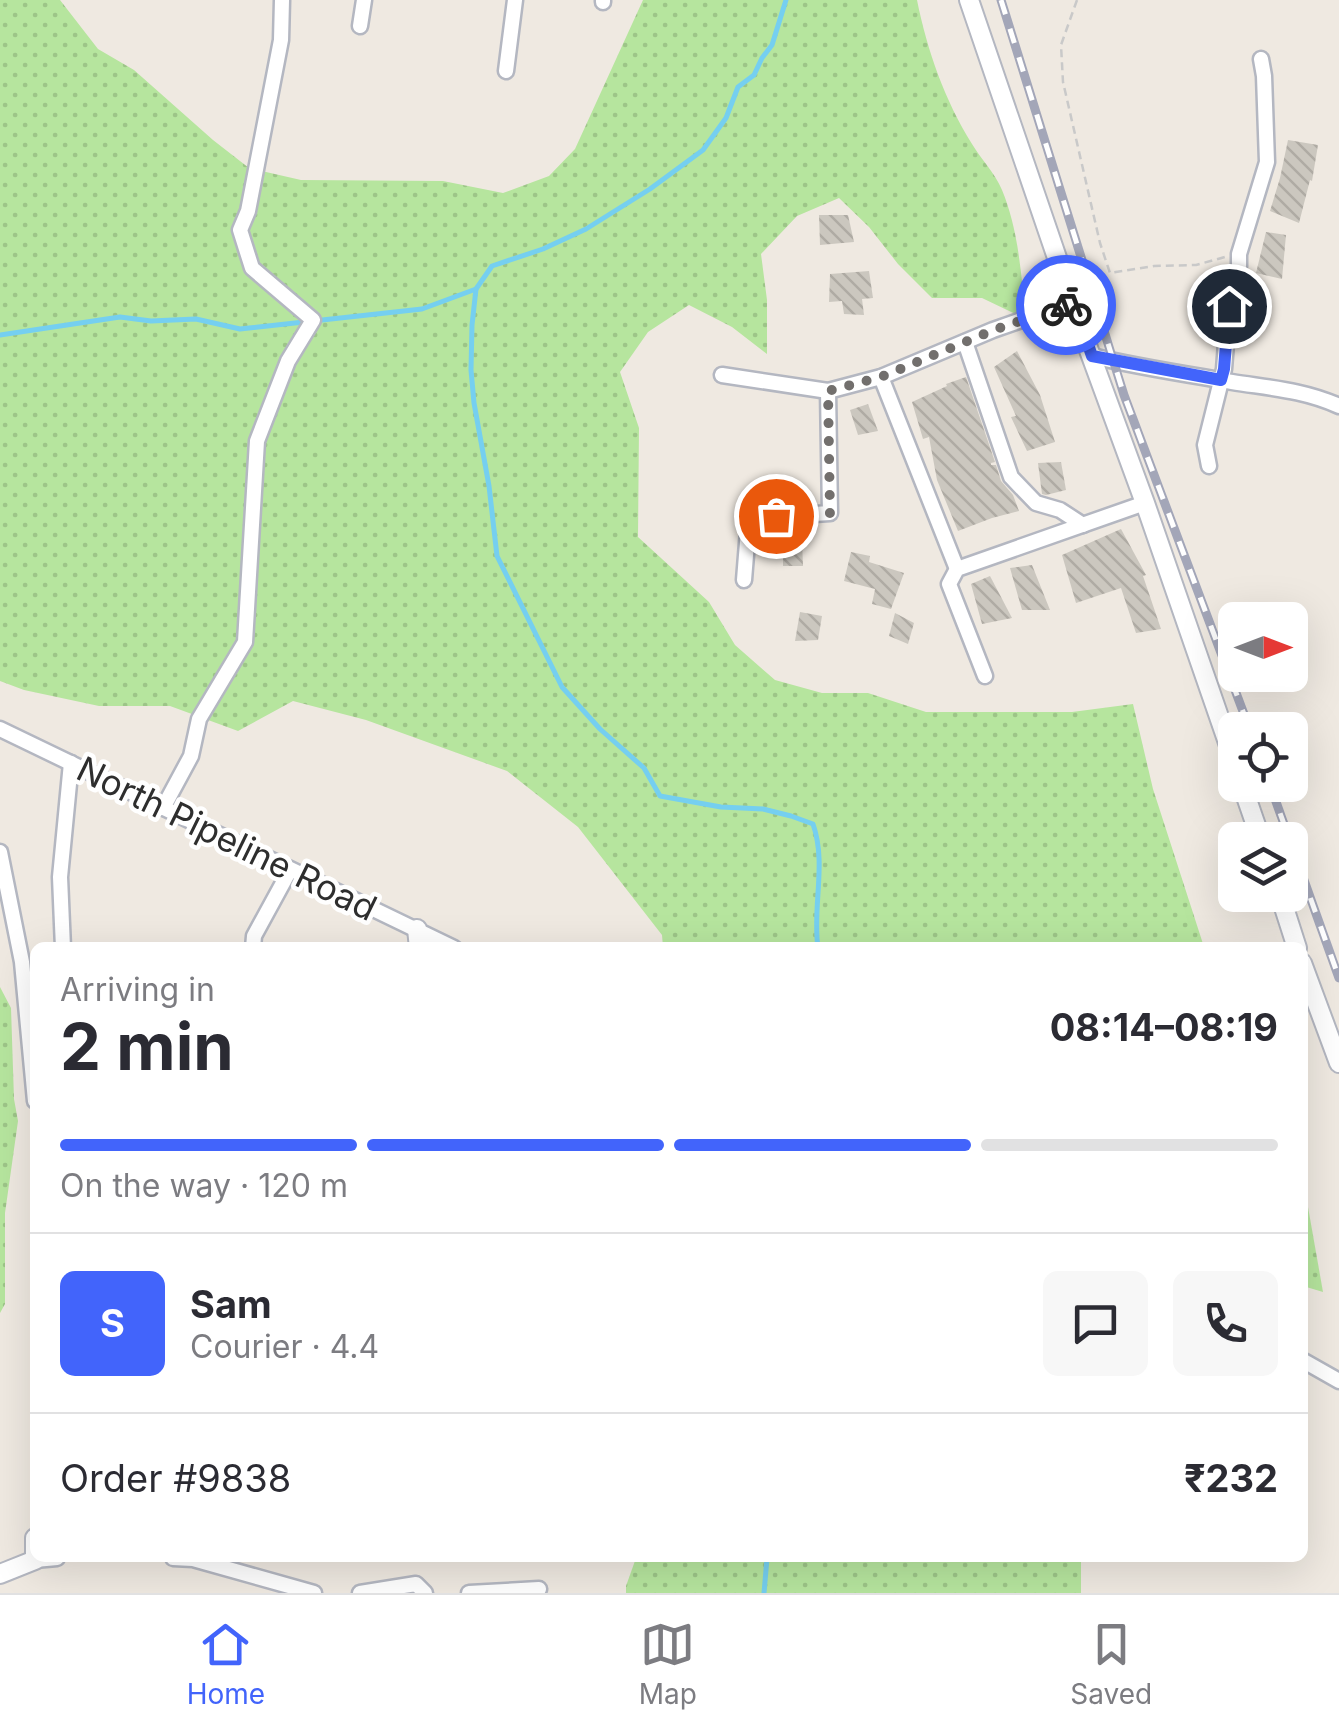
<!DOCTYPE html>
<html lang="en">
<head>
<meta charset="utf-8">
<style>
  body { margin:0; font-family:Inter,sans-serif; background:#f7f7f7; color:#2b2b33; height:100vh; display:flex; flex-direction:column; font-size:38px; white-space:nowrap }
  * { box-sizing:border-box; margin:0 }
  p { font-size:32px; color:#7c7c81 }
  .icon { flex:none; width:55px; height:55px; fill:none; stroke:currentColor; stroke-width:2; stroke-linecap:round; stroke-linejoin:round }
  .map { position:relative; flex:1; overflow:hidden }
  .panel { position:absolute; left:30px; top:942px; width:1278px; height:620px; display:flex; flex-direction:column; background:#fff; border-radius:15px; box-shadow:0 10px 40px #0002 }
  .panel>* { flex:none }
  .needle { width:65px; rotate:90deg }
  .tools { position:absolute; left:1218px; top:602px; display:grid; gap:20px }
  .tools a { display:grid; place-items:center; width:90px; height:90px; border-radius:15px; background:#fff; box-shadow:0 10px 40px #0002; font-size:50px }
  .pin { position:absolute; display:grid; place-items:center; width:85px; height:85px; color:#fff; margin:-42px; border:5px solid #fff; border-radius:50%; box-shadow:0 2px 10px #0007 }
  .courier { position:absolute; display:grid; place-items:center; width:100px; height:100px; margin:-50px; border:8px solid #4264fb; border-radius:50%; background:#fff; color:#222; box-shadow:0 2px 12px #0007 }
  .summary em { font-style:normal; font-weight:700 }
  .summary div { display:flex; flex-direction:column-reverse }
  .summary { display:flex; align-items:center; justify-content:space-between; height:170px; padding:0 30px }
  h1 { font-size:65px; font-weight:700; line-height:75px }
  .bar { display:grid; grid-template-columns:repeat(4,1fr); gap:15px 10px; align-content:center; height:120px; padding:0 30px }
  .bar i { height:12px; border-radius:8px; background:#e1e1e2 }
  .bar .active { background:#4264fb }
  .bar p { grid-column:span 4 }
  .line { display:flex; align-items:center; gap:25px; padding:0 30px; border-top:2px solid #e1e1e2 }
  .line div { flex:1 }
  .round { display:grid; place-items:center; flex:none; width:105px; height:105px; border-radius:15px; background:#f7f7f7 }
  .dock { display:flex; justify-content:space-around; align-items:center; height:140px; border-top:2px solid #e1e1e2; background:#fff; font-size:28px; color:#7c7c81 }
  .dock a { display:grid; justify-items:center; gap:5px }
  .dock .active { color:#4264fb }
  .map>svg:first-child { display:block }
</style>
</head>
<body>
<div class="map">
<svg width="1339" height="1593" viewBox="0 0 1339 1593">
  <defs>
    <pattern id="grass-dots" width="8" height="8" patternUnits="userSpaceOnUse" patternTransform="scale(2.5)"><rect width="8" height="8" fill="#b6e59e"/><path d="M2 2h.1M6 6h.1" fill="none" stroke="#9dc588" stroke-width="1.8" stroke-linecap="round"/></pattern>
    <pattern id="building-back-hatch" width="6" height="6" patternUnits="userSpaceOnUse" patternTransform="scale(2.5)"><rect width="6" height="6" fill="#cbc7bf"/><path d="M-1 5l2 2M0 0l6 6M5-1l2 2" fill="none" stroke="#afaba4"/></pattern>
  </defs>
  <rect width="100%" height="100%" fill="#efe9e1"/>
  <!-- grass -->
  <g fill="url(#grass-dots)">
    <path d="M0,0h60l38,49 36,21 79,70 36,28 52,12 142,1 60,12 46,-17 26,-27 68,-149h274c10,50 28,101 55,144 9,15 23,29 30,46 17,41 19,85 24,129l-44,-21h-50l-34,-34 -29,-37 -30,-29 -42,18 -36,38 6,46v54l-35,-27 -43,-22 -41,27 -28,40 19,56 -1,109 71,65 26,43 40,35 47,13h46l58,19h146l61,-8 20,85 51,158h-541l-1,-12 -84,-108 -71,-56 -141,-51 -73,-19 -55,30 -68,-25h-71l-75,-16 -24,-9z"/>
    <polygon points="0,987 11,1008 14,1099 18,1121 5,1213 5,1304 0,1313"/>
    <polygon points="1302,1191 1308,1207 1323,1292 1303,1286"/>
    <polygon points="636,1558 1081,1558 1081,1593 626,1593 626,1586"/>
  </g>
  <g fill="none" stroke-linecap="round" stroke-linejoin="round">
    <!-- stream -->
    <g stroke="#75cff0" stroke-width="5">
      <path d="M786,0l-14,45 -10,13 -8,17 -16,12 -12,31 -23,32 -53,39 -64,40 -43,20 -51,17 -16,23 -4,36 -1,45 3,33 15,83 8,70 65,131 38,42 44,39 16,28 61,11 42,2 28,7 22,8c14,40 -1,83 5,124"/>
      <polyline points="0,335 120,317 151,321 196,319 240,329 422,309 476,289"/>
      <polyline points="764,1593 767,1558"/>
    </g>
  </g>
  <!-- building -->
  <g fill="url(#building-back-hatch)">
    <polygon points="1288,140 1318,145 1312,181 1310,180 1299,223 1270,211 1280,178"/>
    <polygon points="819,215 848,215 854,242 820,245"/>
    <polygon points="1266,232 1286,235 1282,279 1256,273"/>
    <polygon points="869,271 873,298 862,299 864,315 844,314 842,301 829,302 830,274"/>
    <polygon points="1017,351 1040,395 1055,442 1027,451 1011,417 1016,416 994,367"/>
    <polygon points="966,377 995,462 991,463 991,465 996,465 1001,481 1013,495 1019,511 992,518 958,531 937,480 929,437 923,439 912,402 947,386 946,384"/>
    <polygon points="868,404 878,431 858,435 850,410"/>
    <polygon points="1061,462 1066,490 1046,495 1042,494 1038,463"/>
    <polygon points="1121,529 1146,575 1143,576 1161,629 1136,633 1121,588 1076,603 1062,555"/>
    <polygon points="802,540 803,566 783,566 783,543"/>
    <polygon points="851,552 870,556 869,562 904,573 891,609 872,604 875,589 844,581"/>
    <polygon points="1032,565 1050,610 1022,610 1010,568"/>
    <polygon points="990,576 1012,618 982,624 971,584"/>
    <polygon points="800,612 822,616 818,640 795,641"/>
    <polygon points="895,613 914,623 908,644 889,636"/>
  </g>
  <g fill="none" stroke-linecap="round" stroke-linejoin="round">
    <!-- minor casing -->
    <g stroke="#b4b7c1" stroke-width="19">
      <g id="minor">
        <polyline points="603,2 603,0"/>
        <polyline points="360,26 364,0"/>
        <polyline points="506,71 515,0"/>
        <polyline points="965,342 1011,477 1036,503 1060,510 1083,525"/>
        <path d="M1092,356c46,11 93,18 140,26 37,6 72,8 107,24"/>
        <polyline points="722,375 828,391 881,377 993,330 1073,302"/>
        <polyline points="881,377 957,569"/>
        <polyline points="1209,466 1205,445 1224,369 1229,306 1239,266 1239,254 1267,162 1264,76 1261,59"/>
        <polyline points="744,580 749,518 830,513 828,391"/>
        <polyline points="985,676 949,584 957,569 1145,503"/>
        <polyline points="0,729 454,948"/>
        <polyline points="163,808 191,756 199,719 245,642 257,441 288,361 313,320 252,268 240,230 248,211 281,40 282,0"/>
        <polyline points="0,852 22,962 35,1101"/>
        <polyline points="63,948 60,877 71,763"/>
        <polyline points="253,948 254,936 290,870"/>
        <polyline points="1302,1360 1339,1381"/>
        <polyline points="173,1558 193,1559 314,1593"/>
        <polyline points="35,1560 57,1558"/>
        <polyline points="360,1593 416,1584 425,1593"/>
        <polyline points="469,1593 539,1589"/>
      </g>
    </g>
    <!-- tertiary casing -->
    <g stroke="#b4b7c1" stroke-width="22">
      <g id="tertiary">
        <polyline points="969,0 1083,334 1145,503 1235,763"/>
        <polyline points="1242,785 1261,840"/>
        <polyline points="1280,895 1297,948"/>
        <polyline points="417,929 419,948"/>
        <polyline points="1302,963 1339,1063"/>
        <polyline points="0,1574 35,1560 35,1538"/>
      </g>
    </g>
    <!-- path -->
    <polyline stroke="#c9c9c9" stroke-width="2.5" stroke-dasharray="8 5" stroke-linecap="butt" points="1077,0 1061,45 1063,82 1100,243 1110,273 1154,266 1196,265 1225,257"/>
    <!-- minor -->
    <use href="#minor" stroke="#fff" stroke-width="14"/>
    <!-- tertiary -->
    <use href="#tertiary" stroke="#fff" stroke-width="18"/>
    <!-- rail casing -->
    <g stroke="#a3a6b8" stroke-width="9">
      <g id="rail">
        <polyline points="1001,0 1124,395 1250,730"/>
        <polyline points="1270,785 1339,978"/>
      </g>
    </g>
    <!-- rail -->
    <use href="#rail" stroke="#fff" stroke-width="5" stroke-dasharray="15" stroke-linecap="butt"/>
  </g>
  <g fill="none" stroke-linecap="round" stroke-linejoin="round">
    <!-- done -->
    <polyline stroke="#726f6d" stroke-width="10" stroke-dasharray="0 18" points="776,516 830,513 828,391 881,377 994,330 1066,305"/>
    <!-- route -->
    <polyline stroke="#4264fb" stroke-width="12" points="1066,305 1073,302 1092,356 1221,380 1224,369 1229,306"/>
  </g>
  <g text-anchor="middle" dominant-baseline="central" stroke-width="9" stroke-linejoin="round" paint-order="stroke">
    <!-- street labels -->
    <g font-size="35" fill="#2e2e2e" stroke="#fff">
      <text transform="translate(227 838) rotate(26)">North Pipeline Road</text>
    </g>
  </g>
</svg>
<div class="tools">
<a><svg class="needle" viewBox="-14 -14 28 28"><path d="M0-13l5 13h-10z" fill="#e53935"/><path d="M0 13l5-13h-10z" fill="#7c7c81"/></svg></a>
<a><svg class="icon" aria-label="locate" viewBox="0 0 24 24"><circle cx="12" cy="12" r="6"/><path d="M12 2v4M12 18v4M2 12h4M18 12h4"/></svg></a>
<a><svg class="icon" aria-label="layers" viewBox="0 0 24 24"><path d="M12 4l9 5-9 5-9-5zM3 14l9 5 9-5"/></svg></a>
</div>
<div class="pin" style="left:776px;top:516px;background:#ea580c"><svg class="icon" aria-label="bag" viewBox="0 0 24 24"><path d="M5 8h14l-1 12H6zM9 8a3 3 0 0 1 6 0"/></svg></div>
<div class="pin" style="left:1229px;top:306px;background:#1f2937"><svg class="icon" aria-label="home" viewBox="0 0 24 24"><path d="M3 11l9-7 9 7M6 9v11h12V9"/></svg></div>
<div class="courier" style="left:1066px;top:305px"><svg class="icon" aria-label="bike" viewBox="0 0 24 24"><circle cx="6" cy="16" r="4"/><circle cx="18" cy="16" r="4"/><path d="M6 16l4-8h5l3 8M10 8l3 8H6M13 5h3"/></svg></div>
<section class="panel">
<div class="summary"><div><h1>2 min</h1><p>Arriving in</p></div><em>08:14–08:19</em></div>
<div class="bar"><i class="active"></i><i class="active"></i><i class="active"></i><i></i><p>On the way · 120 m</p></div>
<div class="line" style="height:180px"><b class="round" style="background:#4264fb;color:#fff">S</b><div><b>Sam</b><p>Courier · 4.4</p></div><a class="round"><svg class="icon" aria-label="chat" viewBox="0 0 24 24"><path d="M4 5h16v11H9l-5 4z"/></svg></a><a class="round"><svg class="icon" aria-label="phone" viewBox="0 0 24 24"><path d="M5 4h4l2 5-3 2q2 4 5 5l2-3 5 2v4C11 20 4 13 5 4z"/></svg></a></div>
<div class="line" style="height:130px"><div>Order #9838</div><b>₹232</b></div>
</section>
</div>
<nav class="dock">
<a class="active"><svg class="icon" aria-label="home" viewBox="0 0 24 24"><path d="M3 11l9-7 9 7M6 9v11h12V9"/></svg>Home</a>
<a><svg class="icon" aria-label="map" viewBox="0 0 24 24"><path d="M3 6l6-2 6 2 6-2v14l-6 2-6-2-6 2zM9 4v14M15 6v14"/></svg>Map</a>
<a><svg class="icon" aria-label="saved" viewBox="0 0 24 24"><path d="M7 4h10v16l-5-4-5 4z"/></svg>Saved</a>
</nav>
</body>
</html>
